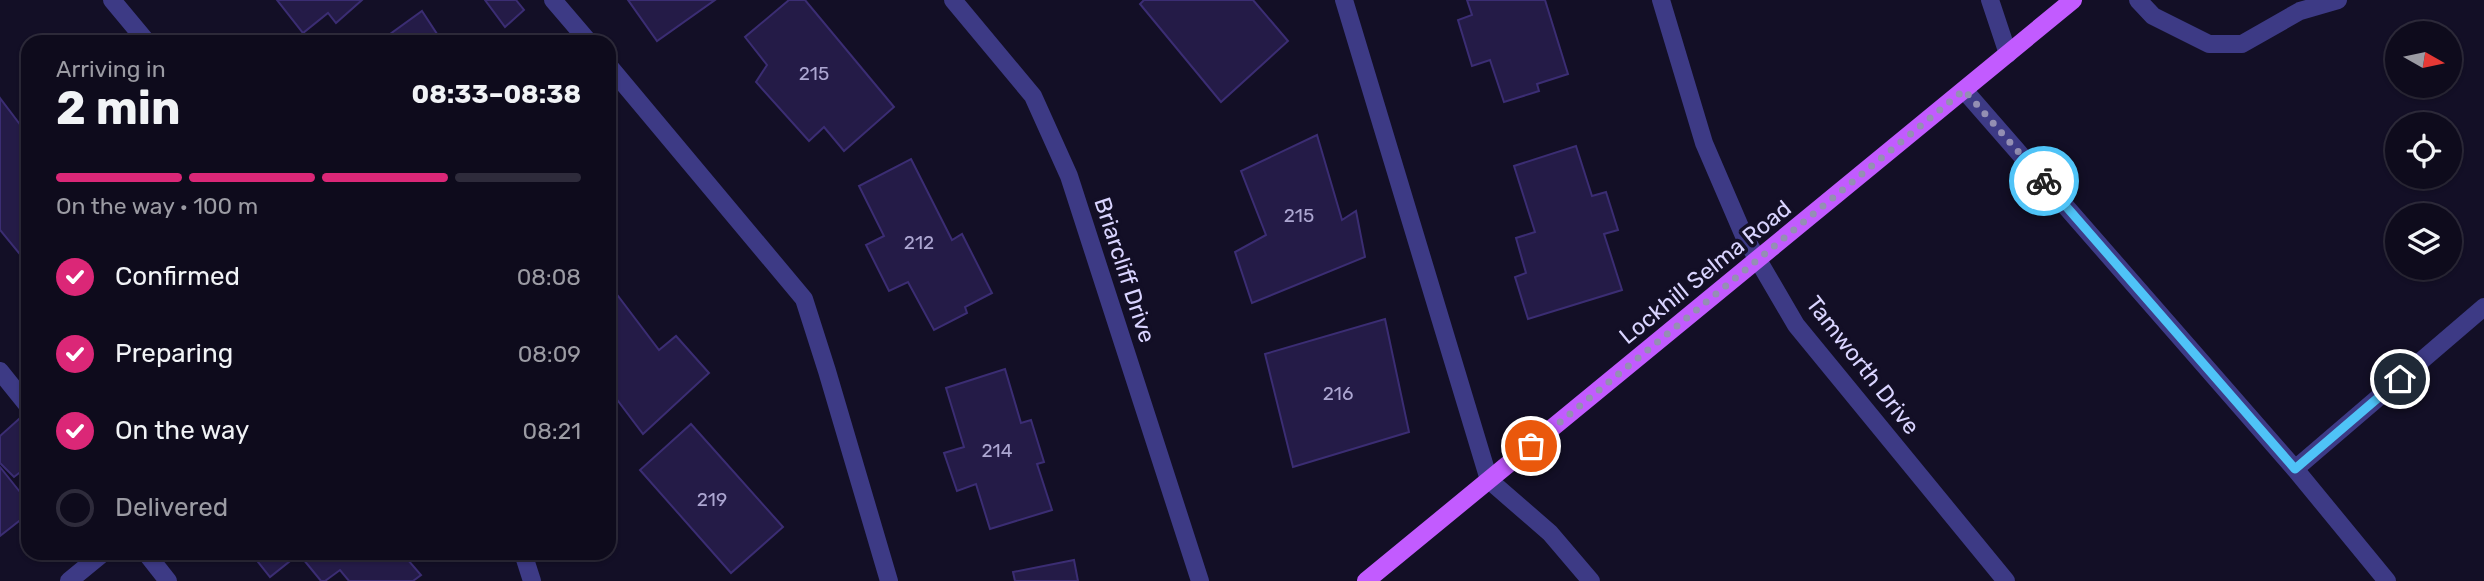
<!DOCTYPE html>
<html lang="en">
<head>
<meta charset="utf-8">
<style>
  body { margin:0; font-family:Rubik,sans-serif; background:#171425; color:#f1f3f6; height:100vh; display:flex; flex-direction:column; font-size:26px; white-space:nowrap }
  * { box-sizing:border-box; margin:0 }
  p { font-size:23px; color:#9b9ba3 }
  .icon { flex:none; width:38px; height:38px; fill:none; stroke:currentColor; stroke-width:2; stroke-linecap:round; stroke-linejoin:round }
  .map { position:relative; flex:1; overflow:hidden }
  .side { position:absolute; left:21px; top:35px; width:595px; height:525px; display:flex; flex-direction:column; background:#0e0b1c; border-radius:21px; box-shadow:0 2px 5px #0004,0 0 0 2px #2e2b3b }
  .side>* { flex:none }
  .needle { width:46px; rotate:99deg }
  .buttons { position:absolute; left:2385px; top:21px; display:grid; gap:14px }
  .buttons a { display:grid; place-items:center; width:77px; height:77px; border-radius:50%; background:#0e0b1c; box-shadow:0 2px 5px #0004,0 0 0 2px #2e2b3b; font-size:35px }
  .pin { position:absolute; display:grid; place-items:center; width:60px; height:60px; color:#fff; margin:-30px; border:4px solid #fff; border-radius:50%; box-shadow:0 2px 7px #0007 }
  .courier { position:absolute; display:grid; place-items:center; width:70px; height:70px; margin:-35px; border:5px solid #4fc3f7; border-radius:50%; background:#fff; color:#222; box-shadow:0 2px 9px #0007 }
  .head em { font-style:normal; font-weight:700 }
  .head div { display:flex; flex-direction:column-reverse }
  .head { display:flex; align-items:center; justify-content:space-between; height:119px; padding:0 35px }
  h1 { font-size:46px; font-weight:700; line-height:52px }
  .bar { display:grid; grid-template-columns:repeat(4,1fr); gap:10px 7px; align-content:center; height:84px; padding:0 35px }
  .bar i { height:9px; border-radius:5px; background:#2e2b3b }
  .bar .current { background:#db2777 }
  .bar p { grid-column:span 4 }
  ol { padding:0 35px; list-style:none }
  li { display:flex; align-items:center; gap:21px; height:77px }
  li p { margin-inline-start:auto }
  li .icon { padding:7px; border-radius:50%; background:#db2777; color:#fff; stroke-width:4 }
  li:last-child { color:#9b9ba3 }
  li i { width:38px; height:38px; border:4px solid #2e2b3b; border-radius:50% }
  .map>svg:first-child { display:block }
</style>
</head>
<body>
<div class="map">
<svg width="2484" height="581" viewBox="0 0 2484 581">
  <rect width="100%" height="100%" fill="#130f26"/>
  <!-- building -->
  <g fill="#241b47" stroke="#3b2d73" stroke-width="2">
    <polygon points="277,0 362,0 336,23 328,13 303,33"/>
    <polygon points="485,0 516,0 524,10 505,27"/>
    <polygon points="628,0 715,0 657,41"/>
    <polygon points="789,0 805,0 894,107 844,151 824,127 809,141 756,82 767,65 745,37"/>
    <polygon points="1144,0 1253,0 1288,41 1221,102 1140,4"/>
    <polygon points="1467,0 1545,0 1568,74 1537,84 1539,91 1504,102 1490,60 1472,66 1458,20 1472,15"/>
    <polygon points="422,11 439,37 430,42 379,42"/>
    <polygon points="0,98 28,135 28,264 0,230"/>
    <polygon points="1317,135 1342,220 1356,211 1365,257 1252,303 1235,252 1266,235 1241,171"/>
    <polygon points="1576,146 1592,196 1606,192 1618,230 1604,234 1622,290 1528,319 1515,277 1526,273 1516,238 1535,232 1514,166"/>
    <polygon points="911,159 952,240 962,234 992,293 965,307 967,313 934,330 908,282 889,291 866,245 884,236 859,186"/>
    <polygon points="609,284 659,350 676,336 709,373 643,434 609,389"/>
    <polygon points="1385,319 1409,432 1293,467 1265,354"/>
    <polygon points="1005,369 1021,423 1031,420 1044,462 1037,464 1052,510 990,529 976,484 957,491 944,453 964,447 946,388"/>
    <polygon points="19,419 28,431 28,466 14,477 0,463 0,436"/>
    <polygon points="691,424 783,527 731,573 640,470"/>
    <polygon points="0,467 28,502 28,514 0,536"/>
    <polygon points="251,553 402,553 421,575 413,581 349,581 340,570 325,581 321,581 299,554 270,577"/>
    <polygon points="1074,560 1078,581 1015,581 1013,572"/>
  </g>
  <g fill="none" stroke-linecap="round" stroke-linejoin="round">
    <!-- minor -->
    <g stroke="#3d3a85" stroke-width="18">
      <polyline points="112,0 147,42"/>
      <polyline points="553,0 589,42"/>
      <polyline points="953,0 1033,96 1069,176 1200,581"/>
      <polyline points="1344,0 1489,480 1550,533 1591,581"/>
      <polyline points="1661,0 1704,143 1744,236 1796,325 2006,581"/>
      <polyline points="1990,0 2008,54"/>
      <polyline points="2138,0 2153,16 2209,44 2242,44 2300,11 2338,0"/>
      <polyline points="609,66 804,299 827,371 889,581"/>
      <polyline points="1964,90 2295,469 2387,581"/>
      <polyline points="0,371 28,406"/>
      <polyline points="2295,469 2484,307"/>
      <polyline points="146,553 168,581"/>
      <polyline points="523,553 532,581"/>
      <polyline points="69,581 103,553"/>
    </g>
    <!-- major -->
    <polyline stroke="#c25bff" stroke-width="18" points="1366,581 2073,0"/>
  </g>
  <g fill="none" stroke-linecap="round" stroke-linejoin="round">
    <!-- done -->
    <polyline stroke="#948fb3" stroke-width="7" stroke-dasharray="0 12.6" points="1531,446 1964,90 2044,181"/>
    <!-- route -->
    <polyline stroke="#4fc3f7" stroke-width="9" points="2044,181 2295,469 2400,379"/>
  </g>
  <g text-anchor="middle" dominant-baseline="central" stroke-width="7" stroke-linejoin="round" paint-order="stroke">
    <!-- number labels -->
    <g font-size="19" fill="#aca6d1">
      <text x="814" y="73">215</text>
      <text x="1299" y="215">215</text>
      <text x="919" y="242">212</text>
      <text x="1338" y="393">216</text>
      <text x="997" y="450">214</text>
      <text x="712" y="499">219</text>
    </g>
    <!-- street labels -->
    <g font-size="23" fill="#d9d4ff" stroke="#130f26">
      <text transform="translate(1125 270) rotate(72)">Briarcliff Drive</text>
      <text transform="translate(1705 272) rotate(-39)">Lockhill Selma Road</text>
      <text transform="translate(1863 365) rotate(52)">Tamworth Drive</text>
    </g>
  </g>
</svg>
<div class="buttons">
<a><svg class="needle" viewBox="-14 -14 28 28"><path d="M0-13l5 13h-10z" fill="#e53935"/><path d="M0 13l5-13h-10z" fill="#9b9ba3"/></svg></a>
<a><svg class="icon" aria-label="locate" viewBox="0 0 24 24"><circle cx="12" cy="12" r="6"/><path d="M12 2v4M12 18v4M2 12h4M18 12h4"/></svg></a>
<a><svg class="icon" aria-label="layers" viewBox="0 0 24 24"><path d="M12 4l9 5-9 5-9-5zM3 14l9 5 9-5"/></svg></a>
</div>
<div class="pin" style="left:1531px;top:446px;background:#ea580c"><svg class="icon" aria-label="bag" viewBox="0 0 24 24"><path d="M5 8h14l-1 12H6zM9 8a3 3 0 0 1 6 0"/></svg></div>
<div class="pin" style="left:2400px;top:379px;background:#1f2937"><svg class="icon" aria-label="home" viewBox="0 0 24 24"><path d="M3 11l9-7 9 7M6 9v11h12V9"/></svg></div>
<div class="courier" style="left:2044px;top:181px"><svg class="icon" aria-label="bike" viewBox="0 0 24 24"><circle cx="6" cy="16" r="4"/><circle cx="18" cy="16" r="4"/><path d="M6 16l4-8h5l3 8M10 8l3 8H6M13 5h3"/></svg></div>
<section class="side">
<div class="head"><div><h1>2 min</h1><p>Arriving in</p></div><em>08:33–08:38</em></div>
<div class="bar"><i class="current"></i><i class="current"></i><i class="current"></i><i></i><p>On the way · 100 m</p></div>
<ol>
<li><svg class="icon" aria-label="check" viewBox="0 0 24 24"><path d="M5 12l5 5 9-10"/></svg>Confirmed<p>08:08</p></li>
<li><svg class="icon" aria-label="check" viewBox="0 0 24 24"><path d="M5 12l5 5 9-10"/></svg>Preparing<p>08:09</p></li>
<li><svg class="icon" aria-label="check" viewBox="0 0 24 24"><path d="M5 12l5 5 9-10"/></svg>On the way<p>08:21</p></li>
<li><i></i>Delivered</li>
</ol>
</section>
</div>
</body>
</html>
